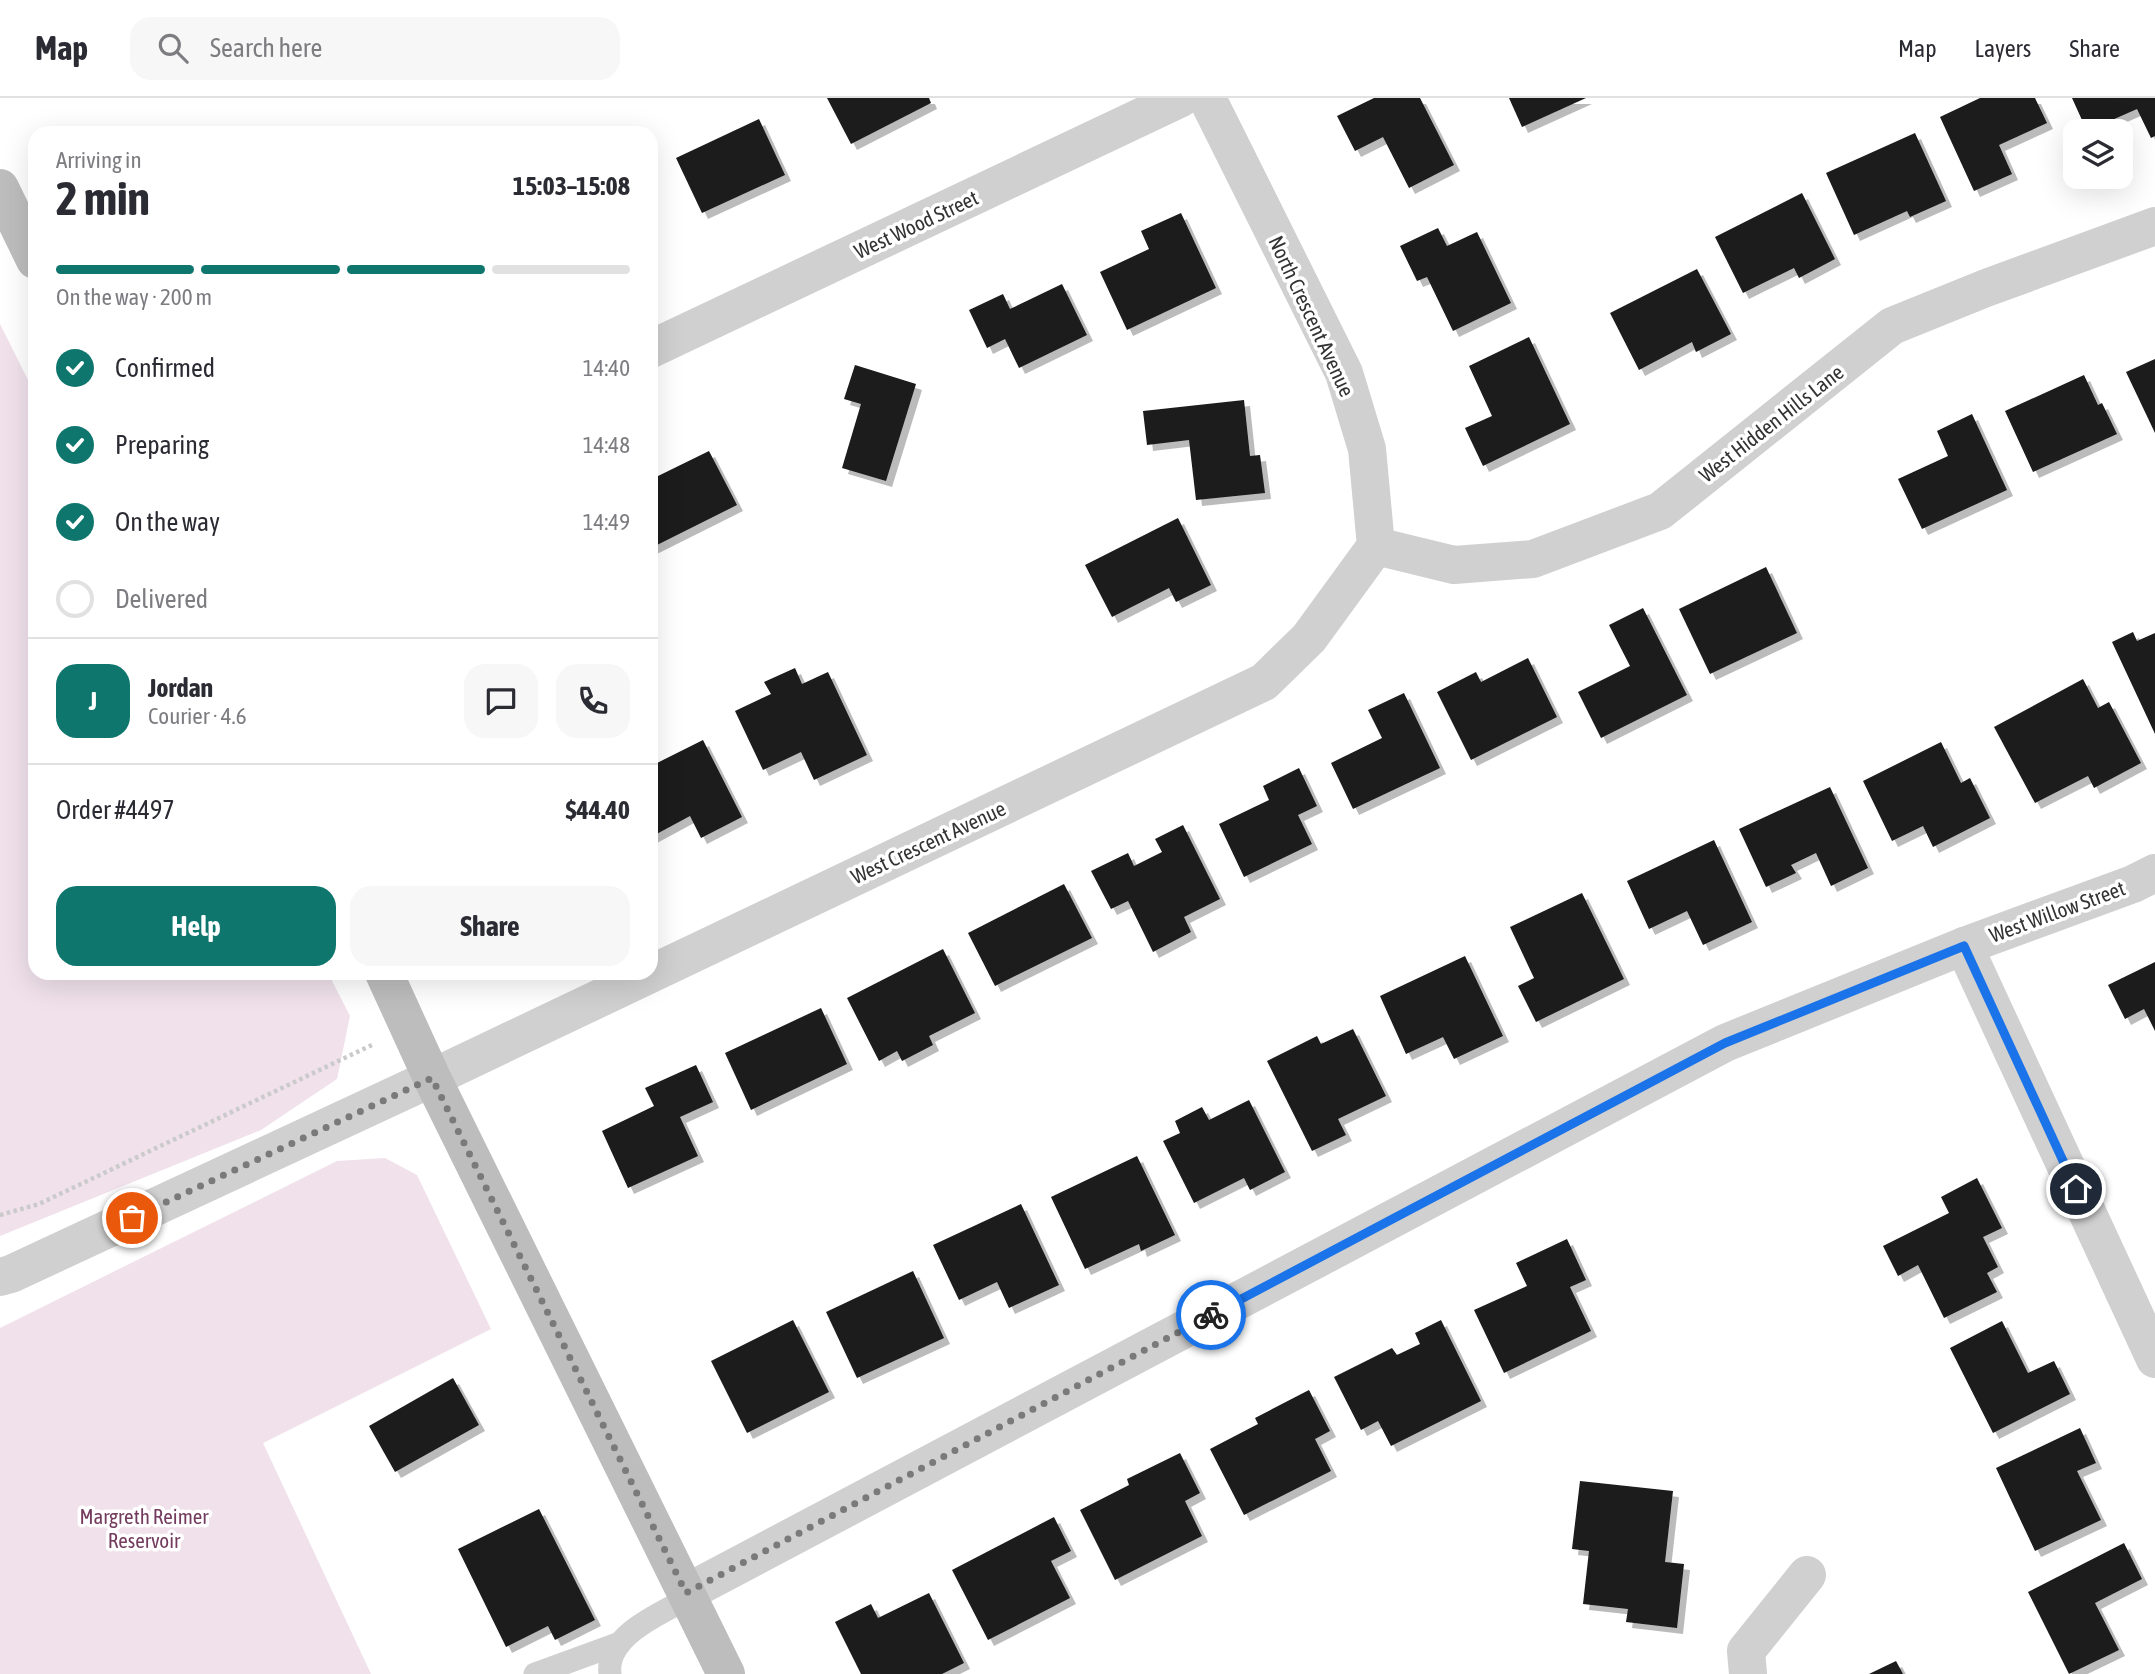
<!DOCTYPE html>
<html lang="en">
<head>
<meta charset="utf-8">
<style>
  body { margin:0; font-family:"Asap Condensed",sans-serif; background:#f7f7f7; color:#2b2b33; height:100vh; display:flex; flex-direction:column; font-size:26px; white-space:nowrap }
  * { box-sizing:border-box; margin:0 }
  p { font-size:23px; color:#7c7c81 }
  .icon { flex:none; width:38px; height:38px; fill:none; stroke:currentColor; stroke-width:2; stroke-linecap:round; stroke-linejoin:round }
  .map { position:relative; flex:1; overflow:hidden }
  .drawer { position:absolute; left:28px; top:28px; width:630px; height:854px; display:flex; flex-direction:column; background:#fff; border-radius:21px; box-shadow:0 7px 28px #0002 }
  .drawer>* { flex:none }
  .fabs { position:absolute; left:2063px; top:21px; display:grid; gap:14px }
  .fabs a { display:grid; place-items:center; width:70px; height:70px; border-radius:14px; background:#fff; box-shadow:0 7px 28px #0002; font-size:35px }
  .pin { position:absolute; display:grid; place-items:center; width:60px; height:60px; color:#fff; margin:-30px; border:4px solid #fff; border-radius:50%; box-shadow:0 2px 7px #0007 }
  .courier { position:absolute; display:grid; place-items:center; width:70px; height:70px; margin:-35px; border:5px solid #1a73e8; border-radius:50%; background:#fff; color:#222; box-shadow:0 2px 9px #0007 }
  .summary em { font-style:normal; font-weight:700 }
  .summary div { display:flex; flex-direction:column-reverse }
  .summary { display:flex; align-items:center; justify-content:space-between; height:119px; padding:0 28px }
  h1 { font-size:46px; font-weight:700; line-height:52px }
  .bar { display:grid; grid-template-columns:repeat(4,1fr); gap:10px 7px; align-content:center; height:84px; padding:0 28px }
  .bar i { height:9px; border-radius:5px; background:#e1e1e2 }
  .bar .active { background:#0f766e }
  .bar p { grid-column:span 4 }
  .line { display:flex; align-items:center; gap:18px; padding:0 28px; border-top:2px solid #e1e1e2 }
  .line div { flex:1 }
  .round { display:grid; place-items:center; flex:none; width:74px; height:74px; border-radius:21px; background:#f7f7f7 }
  ol { padding:0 28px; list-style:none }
  li { display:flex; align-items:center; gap:21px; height:77px }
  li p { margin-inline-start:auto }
  li .icon { padding:7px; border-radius:50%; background:#0f766e; color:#fff; stroke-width:4 }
  li:last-child { color:#7c7c81 }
  li i { width:38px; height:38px; border:4px solid #e1e1e2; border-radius:50% }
  .cta { display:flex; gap:14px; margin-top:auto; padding:14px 28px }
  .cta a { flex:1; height:80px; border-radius:21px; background:#0f766e; color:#fff; font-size:28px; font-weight:700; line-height:80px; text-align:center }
  .cta a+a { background:#f7f7f7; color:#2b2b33 }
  header { display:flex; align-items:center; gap:42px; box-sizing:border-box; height:98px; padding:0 35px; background:#fff; border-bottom:2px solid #e1e1e2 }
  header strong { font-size:33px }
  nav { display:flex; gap:38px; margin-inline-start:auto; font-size:24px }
  .search { width:490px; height:63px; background:#f7f7f7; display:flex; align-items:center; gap:18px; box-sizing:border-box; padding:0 24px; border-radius:21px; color:#7c7c81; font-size:26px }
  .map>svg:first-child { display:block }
</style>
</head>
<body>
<header>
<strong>Map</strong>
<div class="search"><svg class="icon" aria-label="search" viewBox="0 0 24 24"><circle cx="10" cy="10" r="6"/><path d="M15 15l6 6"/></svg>Search here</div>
<nav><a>Map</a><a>Layers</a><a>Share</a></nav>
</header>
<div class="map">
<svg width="2155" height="1576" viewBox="0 0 2155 1576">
  <defs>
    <filter id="shadow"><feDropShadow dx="6" dy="6" stdDeviation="0" flood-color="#0004"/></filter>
  </defs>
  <rect width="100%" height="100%" fill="#fff"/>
  <!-- green -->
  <g fill="#f0e1eb">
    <polygon points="0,226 35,296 35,875 328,875 350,918 337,981 261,1032 0,1138"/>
    <polygon points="385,1060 417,1077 491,1231 263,1345 371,1576 0,1576 0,1230 337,1063"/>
  </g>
  <!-- building -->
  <g fill="#1a1a1a" filter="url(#shadow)">
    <polygon points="827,0 929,0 931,5 851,46"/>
    <polygon points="1374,0 1420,0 1454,67 1409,90 1383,39 1355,53 1337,18"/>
    <polygon points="1509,0 1586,0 1522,29"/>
    <polygon points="1980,0 2035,0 2047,25 1999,47 2012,76 1974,93 1940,19"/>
    <polygon points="2072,0 2155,0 2155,38 2151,40 2137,11 2087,33"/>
    <polygon points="759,21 785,77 702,115 676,60"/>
    <polygon points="1915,35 1946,103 1910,119 1907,113 1854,137 1826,75"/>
    <polygon points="1802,95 1835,161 1799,180 1794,170 1743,195 1715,139"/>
    <polygon points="1181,115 1216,190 1127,232 1100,174 1149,151 1141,133"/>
    <polygon points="1438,130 1447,148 1477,134 1511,205 1453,233 1427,179 1417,183 1400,148"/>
    <polygon points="1697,171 1731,236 1696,254 1692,244 1639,272 1610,215"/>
    <polygon points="1062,186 1087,237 1019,270 1005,241 987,250 969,212 1003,196 1010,211"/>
    <polygon points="1529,239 1570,326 1483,368 1465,330 1492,318 1469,268"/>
    <polygon points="2155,261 2155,335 2126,274"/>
    <polygon points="855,267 916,286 886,383 842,370 861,306 844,301"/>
    <polygon points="2084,277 2098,307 2102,305 2117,336 2033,374 2005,313"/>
    <polygon points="1244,302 1250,358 1260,357 1265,395 1196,402 1189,342 1147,347 1143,313"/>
    <polygon points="1972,316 2007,392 1922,431 1898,381 1948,358 1937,333"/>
    <polygon points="709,353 737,407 651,450 651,373 654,380"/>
    <polygon points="1178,420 1211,487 1176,504 1169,490 1112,519 1085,467"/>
    <polygon points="1766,469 1797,535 1710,576 1679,511"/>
    <polygon points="1643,510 1687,597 1601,640 1578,594 1630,568 1609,527"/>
    <polygon points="2133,534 2137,543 2155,535 2155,636 2112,544"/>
    <polygon points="1528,560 1557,619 1471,662 1437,594 1476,574 1481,584"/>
    <polygon points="795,570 802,586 828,574 867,657 814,682 801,654 763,672 735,613 771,596 764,584"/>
    <polygon points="2083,581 2098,610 2109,604 2141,665 2094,690 2088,678 2035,705 1994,629"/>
    <polygon points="1404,595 1440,670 1353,711 1331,665 1382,640 1368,612"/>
    <polygon points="703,642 742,719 701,740 690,718 651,739 651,668"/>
    <polygon points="1941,644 1961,685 1970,680 1990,720 1933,749 1923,728 1892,743 1863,683"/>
    <polygon points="1299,670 1317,708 1298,717 1312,746 1244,779 1219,726 1269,702 1263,688"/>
    <polygon points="1830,689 1868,770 1831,788 1816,755 1791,767 1796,775 1766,789 1739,731"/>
    <polygon points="1183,727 1220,801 1184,819 1191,834 1153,854 1128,803 1111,811 1091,773 1128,755 1134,768 1162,754 1155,741"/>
    <polygon points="1714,742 1752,824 1703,847 1687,813 1649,831 1627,783"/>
    <polygon points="1064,786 1092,840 995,888 968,835"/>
    <polygon points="1582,795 1624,881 1536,924 1518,888 1534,880 1510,829"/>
    <polygon points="943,851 975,915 929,938 933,947 902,963 897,953 879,963 847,900"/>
    <polygon points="1465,858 1503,938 1454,961 1443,939 1406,956 1380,898"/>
    <polygon points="2155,864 2155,933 2144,911 2125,921 2108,887"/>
    <polygon points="821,910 847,966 751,1012 725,955"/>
    <polygon points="1353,931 1386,998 1338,1021 1346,1037 1312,1053 1267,963 1317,938 1321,946"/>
    <polygon points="696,967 713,1004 680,1019 698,1058 628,1090 602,1033 654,1008 645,990"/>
    <polygon points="1249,1002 1285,1074 1250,1092 1244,1080 1194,1105 1163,1043 1180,1035 1175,1023 1202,1009 1209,1022"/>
    <polygon points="1137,1058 1175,1137 1141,1153 1139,1146 1085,1171 1051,1099"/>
    <polygon points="1977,1080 2002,1130 1983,1139 1998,1169 1987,1175 1997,1194 1944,1220 1918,1167 1898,1178 1883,1148 1949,1115 1941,1099"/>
    <polygon points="1021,1106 1059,1187 1009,1210 997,1184 959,1202 933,1147"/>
    <polygon points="1567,1141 1586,1182 1570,1189 1591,1233 1504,1275 1474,1212 1527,1188 1516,1165"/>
    <polygon points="913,1173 944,1240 857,1280 826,1214"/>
    <polygon points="793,1222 829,1294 747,1335 711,1263"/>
    <polygon points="1441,1222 1481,1303 1391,1348 1378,1323 1361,1332 1334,1279 1392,1250 1397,1257 1420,1246 1415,1235"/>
    <polygon points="2002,1223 2028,1275 2054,1263 2070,1296 1993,1335 1950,1250"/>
    <polygon points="453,1280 479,1327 395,1374 369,1328"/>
    <polygon points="1309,1292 1330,1333 1315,1341 1331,1373 1244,1417 1210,1351 1258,1326 1255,1320"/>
    <polygon points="2080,1330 2096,1365 2077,1373 2101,1422 2035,1453 1996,1370"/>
    <polygon points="1180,1355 1200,1395 1185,1403 1202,1438 1115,1482 1080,1412 1129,1387 1127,1381"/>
    <polygon points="1580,1383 1673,1393 1665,1464 1684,1466 1677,1530 1626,1524 1628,1511 1583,1506 1589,1453 1572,1451"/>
    <polygon points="539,1411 595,1522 555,1542 548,1528 506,1549 458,1451"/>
    <polygon points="1054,1419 1071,1453 1051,1463 1070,1500 988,1542 952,1472"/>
    <polygon points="2124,1445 2142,1481 2095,1505 2119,1552 2069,1576 2028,1494"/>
    <polygon points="929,1495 964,1565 942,1576 861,1576 835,1524 871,1506 878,1520"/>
    <polygon points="1896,1563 1903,1576 1869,1576"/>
  </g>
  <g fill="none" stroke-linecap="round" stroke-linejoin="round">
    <!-- path -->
    <polyline stroke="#cacaca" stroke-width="4.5" stroke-dasharray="3.5 3.5" stroke-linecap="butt" points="0,1117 39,1106 374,946"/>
    <!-- service -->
    <g stroke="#d0d0d0" stroke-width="23">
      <polyline points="535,1576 620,1545"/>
      <path d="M610,1576c-5,-38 51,-61 79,-76"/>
    </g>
    <!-- minor -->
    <g stroke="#d0d0d0" stroke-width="38">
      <polyline points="1207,0 1344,275 1367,351 1376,448"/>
      <polyline points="651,251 1181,0"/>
      <polyline points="1376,448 1454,467 1533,461 1660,413 1892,228 1986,190 2155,128"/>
      <polyline points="1964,848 2155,1261"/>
      <polyline points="0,1179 11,1176 432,980 1264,584 1309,540 1376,448"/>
      <polyline points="686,1495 1725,945 1964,848 2133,786 2155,775"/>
      <polyline points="1748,1576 1746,1553 1807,1477"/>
    </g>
    <!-- secondary -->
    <g stroke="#bdbdbd" stroke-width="38">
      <polyline points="0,90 35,162"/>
      <polyline points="384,875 432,980 726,1576"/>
    </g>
  </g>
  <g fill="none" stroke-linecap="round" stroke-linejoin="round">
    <!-- done -->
    <polyline stroke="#7a7a7a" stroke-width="7" stroke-dasharray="0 12.6" points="132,1120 432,980 686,1495 1211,1217"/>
    <!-- route -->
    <polyline stroke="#1a73e8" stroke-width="9" points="1211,1217 1725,945 1964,848 2076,1091"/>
  </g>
  <g text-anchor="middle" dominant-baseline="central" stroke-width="7" stroke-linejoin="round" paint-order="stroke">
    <!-- street labels -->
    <g font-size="21" fill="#333" stroke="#fff">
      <text transform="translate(916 126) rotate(-25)">West Wood Street</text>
      <text transform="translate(1312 218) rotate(65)">North Crescent Avenue</text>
      <text transform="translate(1771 325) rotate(-38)">West Hidden Hills Lane</text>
      <text transform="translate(928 744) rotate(-25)">West Crescent Avenue</text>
      <text transform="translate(2057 813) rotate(-20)">West Willow Street</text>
    </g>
    <!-- park labels -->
    <g font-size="21" fill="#733b5d" stroke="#fff">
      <text x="144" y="1418">Margreth Reimer<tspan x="144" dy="24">Reservoir</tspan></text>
    </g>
  </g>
</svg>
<div class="fabs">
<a><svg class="icon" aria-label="layers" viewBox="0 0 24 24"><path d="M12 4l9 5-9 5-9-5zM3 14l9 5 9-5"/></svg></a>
</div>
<div class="pin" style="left:132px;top:1120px;background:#ea580c"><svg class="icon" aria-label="bag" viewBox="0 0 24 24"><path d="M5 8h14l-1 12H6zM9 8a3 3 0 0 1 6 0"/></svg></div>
<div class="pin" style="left:2076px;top:1091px;background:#1f2937"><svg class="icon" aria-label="home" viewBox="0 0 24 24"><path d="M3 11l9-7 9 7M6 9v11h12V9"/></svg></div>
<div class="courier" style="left:1211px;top:1217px"><svg class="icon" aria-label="bike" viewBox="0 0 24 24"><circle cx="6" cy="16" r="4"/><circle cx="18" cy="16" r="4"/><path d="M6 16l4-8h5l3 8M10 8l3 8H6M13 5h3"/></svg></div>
<section class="drawer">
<div class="summary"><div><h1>2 min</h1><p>Arriving in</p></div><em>15:03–15:08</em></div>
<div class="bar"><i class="active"></i><i class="active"></i><i class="active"></i><i></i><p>On the way · 200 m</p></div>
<ol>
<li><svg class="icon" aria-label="check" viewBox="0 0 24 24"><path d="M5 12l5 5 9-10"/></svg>Confirmed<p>14:40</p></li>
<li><svg class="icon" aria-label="check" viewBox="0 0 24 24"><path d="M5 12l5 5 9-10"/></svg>Preparing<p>14:48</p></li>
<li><svg class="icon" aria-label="check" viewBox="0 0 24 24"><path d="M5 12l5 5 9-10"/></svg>On the way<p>14:49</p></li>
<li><i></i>Delivered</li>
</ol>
<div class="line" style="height:126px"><b class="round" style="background:#0f766e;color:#fff">J</b><div><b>Jordan</b><p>Courier · 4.6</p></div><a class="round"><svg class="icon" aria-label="chat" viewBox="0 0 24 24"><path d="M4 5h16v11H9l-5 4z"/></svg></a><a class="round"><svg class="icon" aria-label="phone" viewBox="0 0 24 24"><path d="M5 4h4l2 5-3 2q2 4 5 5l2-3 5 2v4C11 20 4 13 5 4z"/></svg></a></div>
<div class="line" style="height:91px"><div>Order #4497</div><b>$44.40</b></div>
<div class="cta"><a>Help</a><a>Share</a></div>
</section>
</div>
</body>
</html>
